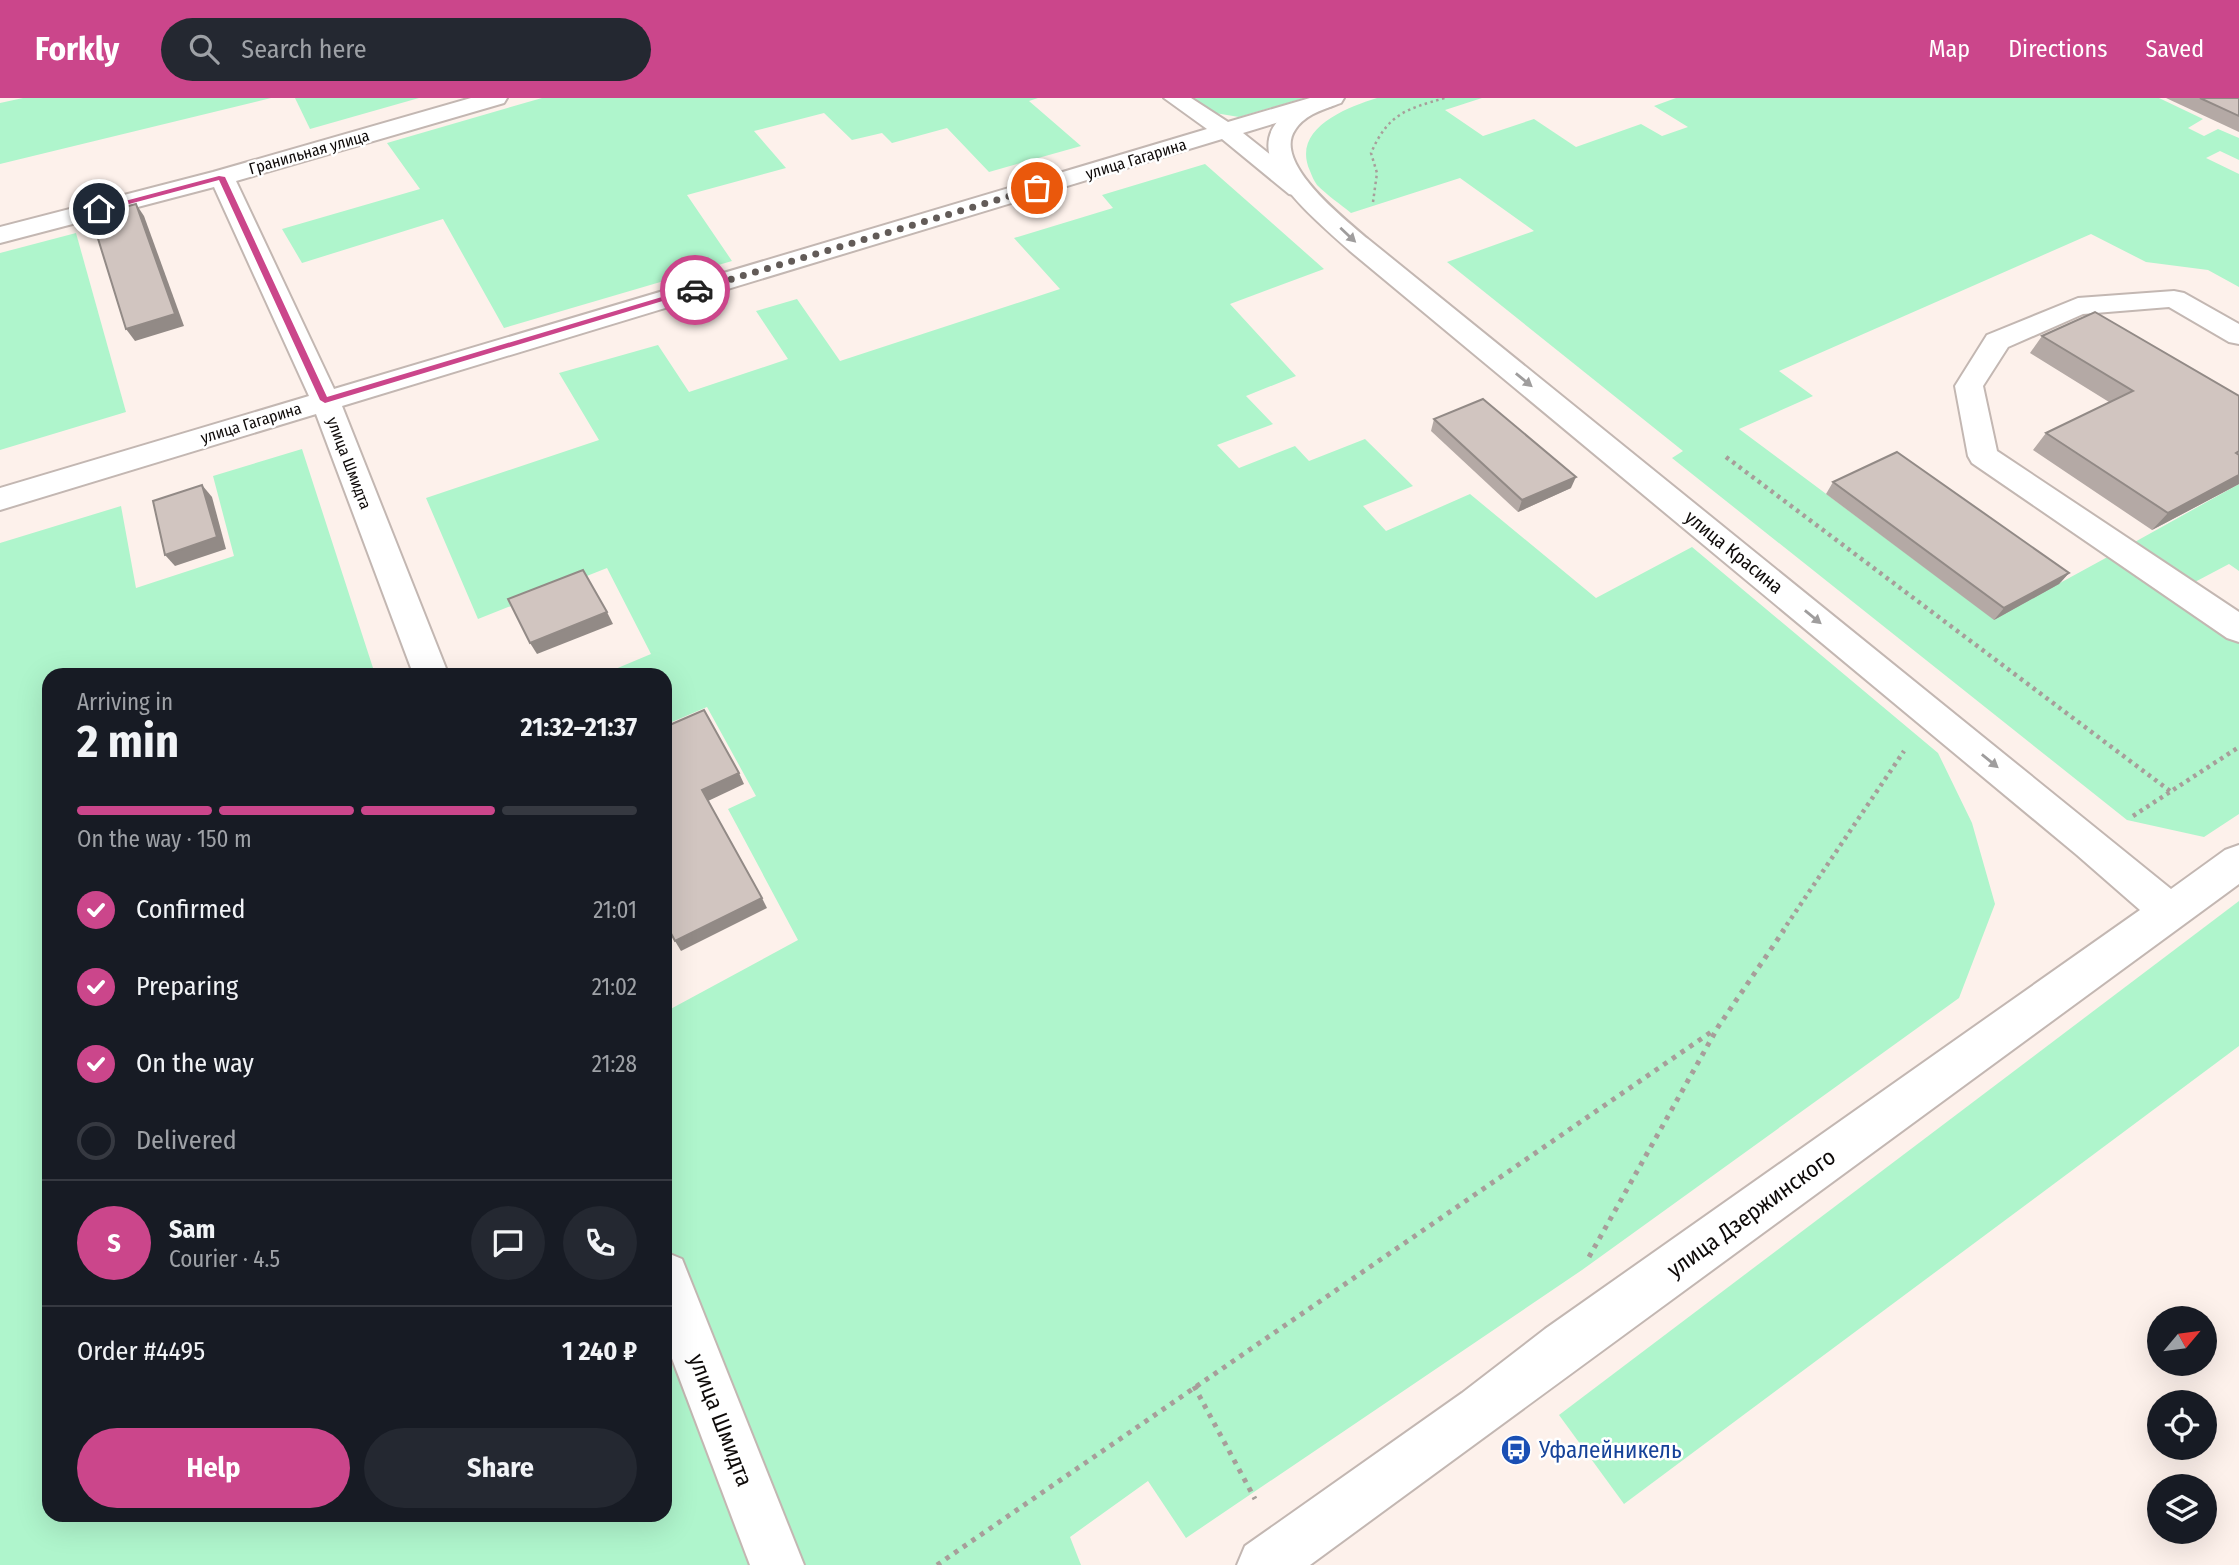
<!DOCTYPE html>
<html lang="en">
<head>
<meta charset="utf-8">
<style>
  body { margin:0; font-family:"Fira Sans Condensed",sans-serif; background:#242831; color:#f1f3f6; height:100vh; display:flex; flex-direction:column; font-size:26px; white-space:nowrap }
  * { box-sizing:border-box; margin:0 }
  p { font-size:23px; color:#9ea1a6 }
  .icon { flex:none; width:38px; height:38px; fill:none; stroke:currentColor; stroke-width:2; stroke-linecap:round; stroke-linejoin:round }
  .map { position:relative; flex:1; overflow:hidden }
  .sheet { position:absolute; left:42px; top:570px; width:630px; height:854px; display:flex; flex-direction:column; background:#171b24; border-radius:21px; box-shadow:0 7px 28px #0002 }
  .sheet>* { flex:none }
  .needle { width:46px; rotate:61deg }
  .fabs { position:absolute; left:2147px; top:1208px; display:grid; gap:14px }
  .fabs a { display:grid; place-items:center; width:70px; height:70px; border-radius:50%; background:#171b24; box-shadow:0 7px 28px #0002; font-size:35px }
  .pin { position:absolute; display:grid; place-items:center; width:60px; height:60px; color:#fff; margin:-30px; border:4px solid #fff; border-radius:50%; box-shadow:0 2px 7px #0007 }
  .courier { position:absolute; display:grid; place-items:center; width:70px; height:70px; margin:-35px; border:5px solid #cb468b; border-radius:50%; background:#fff; color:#222; box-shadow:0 2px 9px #0007 }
  .summary em { font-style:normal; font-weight:700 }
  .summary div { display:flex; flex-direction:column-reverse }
  .summary { display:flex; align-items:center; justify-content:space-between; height:119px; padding:0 35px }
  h1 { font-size:46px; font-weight:700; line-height:52px }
  .bar { display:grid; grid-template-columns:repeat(4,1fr); gap:10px 7px; align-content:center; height:84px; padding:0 35px }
  .bar i { height:9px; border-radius:5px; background:#363941 }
  .bar .current { background:#cb468b }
  .bar p { grid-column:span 4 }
  .line { display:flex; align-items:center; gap:18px; padding:0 35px; border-top:2px solid #363941 }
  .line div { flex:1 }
  .round { display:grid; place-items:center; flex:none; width:74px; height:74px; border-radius:37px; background:#242831 }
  ol { padding:0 35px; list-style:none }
  li { display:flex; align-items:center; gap:21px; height:77px }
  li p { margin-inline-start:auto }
  li .icon { padding:7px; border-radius:50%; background:#cb468b; color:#fff; stroke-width:4 }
  li:last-child { color:#9ea1a6 }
  li i { width:38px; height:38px; border:4px solid #363941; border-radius:50% }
  .action { display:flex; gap:14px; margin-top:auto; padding:14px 35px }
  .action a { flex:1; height:80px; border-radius:42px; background:#cb468b; color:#fff; font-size:28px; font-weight:700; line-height:80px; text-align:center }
  .action a+a { background:#242831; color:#f1f3f6 }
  header { display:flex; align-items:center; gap:42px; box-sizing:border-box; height:98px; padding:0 35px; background:#cb468b; color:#fff }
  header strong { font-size:33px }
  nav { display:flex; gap:38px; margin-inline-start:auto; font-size:24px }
  .search { width:490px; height:63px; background:#242831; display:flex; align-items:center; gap:18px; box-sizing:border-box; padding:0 24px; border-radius:38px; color:#9ea1a6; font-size:26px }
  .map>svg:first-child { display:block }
</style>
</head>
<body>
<header>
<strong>Forkly</strong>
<div class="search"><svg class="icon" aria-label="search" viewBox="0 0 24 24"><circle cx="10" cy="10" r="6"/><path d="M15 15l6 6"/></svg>Search here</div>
<nav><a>Map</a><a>Directions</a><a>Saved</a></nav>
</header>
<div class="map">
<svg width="2239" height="1467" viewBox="0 0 2239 1467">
  <rect width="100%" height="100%" fill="#fdf1eb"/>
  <!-- green -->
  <g fill="#aff5cc">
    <polygon points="23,0 271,0 0,66 0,5"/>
    <polygon points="295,0 419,0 310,31"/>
    <polygon points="542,0 1038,0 1029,3 1081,48 989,74 947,30 892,45 882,35 852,42 824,15 754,33 786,70 687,97 732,163 504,230 443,121 302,165 282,131 420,91 387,45"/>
    <polygon points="1192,0 1304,0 1239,19 1209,14"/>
    <path d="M1377,0h105l-37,12 38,26 51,-17 42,28 65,-23 21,12 26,-9 -34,-21 22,-8h483l44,21 -15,9 16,8 14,-7 21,9v22l-19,-9 -14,7 33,16v113l-31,-17 -62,-8 -55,-28 -312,137 34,25 -74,33 255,190 119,-65 126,86v174l-35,23 -77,-17 -455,-362 11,-7 -236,-189 87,-31 -74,-53 -109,35c-11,-9 -24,-18 -34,-28 -3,-4 -5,-9 -7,-14 -19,-42 35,-63 67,-73z"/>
    <polygon points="1205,66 1324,171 1230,206 1296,278 1246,298 1273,326 1217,347 1239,370 1295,348 1309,363 1365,341 1413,388 1363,408 1386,433 1470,396 1596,500 1692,449 1938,655 1972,725 1995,806 1959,900 1582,1172 1186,1440 1148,1383 1070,1439 1081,1467 0,1467 0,445 121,408 136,490 234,458 213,378 302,351 373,570 355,578 49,578 49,1418 665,1418 665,914 798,842 728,711 756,698 707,609 665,627 665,578 601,577 651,556 607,470 478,521 426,400 599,342 559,275 658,247 689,294 788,261 756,213 797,201 840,263 1060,191 1014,140 1113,110 1102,97"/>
    <polygon points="76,135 126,314 0,352 0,155"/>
    <polygon points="2239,386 2239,473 2229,466 2193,485 2133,445"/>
    <polygon points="2239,803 2239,948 1624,1406 1559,1317"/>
  </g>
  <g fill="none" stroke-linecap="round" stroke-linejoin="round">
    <!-- minor casing -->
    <g stroke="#c3b7b2" stroke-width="4">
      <g id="minor">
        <polygon points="471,0 507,0 504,5 236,83 334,291 1207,31 1164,0 1191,0 1228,24 1310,0 1333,0 1335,3 1332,8 1243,35 1307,86 1310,91 1307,96 1298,98 1289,96 1222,41 342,308 449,578 414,578 316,316 0,412 0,390 309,298 214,89 0,145 0,129 213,74"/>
        <polygon points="2174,193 2184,195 2239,226 2239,246 2229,244 2169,209 2083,216 2008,249 1983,288 1997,353 2239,514 2239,544 2227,540 1972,365 1968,358 1955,288 1987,237 2078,200"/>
        <polygon points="665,1154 682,1161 804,1467 750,1467 665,1242"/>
      </g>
    </g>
    <!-- major casing -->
    <g stroke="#c3b7b2" stroke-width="4">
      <path id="major" d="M1313,0h31l-3,5c-16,6 -36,11 -46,27 -23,33 51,90 73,109l803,650 54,-39 14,-5v39l-929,681h-73l8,-19 217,-153 83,-64 595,-419 -63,-55 -727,-604c-46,-42 -136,-112 -37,-153z"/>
    </g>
    <!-- path-far2 -->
    <path stroke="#a79e9a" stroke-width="2.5" stroke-dasharray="2.5 3.5" stroke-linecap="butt" d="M1373,104l4,-29 -6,-20c17,-39 35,-44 74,-55"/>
    <!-- path-far1 -->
    <g stroke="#a79e9a" stroke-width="4.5" stroke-dasharray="3.5 4.5" stroke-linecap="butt">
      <polyline points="1726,359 2170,693"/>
      <polyline points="2133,718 2239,649"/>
      <polyline points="1782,834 1904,653"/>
    </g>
    <!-- path -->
    <g stroke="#a79e9a" stroke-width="5" stroke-dasharray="4.5 6" stroke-linecap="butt">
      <polyline points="1589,1159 1718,929 1784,832"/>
      <polyline points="1194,1288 1255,1401"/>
      <polyline points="937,1467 1714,932"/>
    </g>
    <!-- minor -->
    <use href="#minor" fill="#fff" fill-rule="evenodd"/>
    <!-- major -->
    <use href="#major" fill="#fff" fill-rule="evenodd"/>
  </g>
  <!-- wall -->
  <g fill="#b4a9a5">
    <polygon points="2166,0 2239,0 2239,34"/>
    <polygon points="2042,238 2239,298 2239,386 2152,432 2033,352 2046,335 2109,304 2030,255"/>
    <polygon points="1434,321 1571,390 1518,414 1431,333"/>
    <polygon points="1833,384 2069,475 2059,486 1994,522 1826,396"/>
  </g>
  <!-- shaded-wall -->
  <g fill="#928a86">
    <polygon points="136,106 144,118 184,228 135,243 126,231"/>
    <polygon points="2239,377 2239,386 2152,432 2168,415"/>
    <polygon points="1576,379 1571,390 1518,414 1522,402"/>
    <polygon points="202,387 212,399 226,451 175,468 165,457"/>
    <polygon points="2069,475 2059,486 1994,522 2004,510"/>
    <polygon points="607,514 613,526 537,556 530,545"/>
    <polygon points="739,675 744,686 708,703 702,692"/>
    <polygon points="762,800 767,810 681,853 675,843"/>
  </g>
  <!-- building -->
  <g fill="#d1c5c0" stroke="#928a86" stroke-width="2">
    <polygon points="2200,0 2239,0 2239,18"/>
    <polygon points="136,106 175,216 126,231 91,118"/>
    <polygon points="2095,214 2239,298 2239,353 2236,355 2239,357 2239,377 2168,415 2046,335 2133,293 2042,238"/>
    <polygon points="1483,301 1576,379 1522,402 1434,321"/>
    <polygon points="1897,354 2069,475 2004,510 1833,384"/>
    <polygon points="202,387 217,439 165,457 153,403"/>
    <polygon points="583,472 607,514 530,545 508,501"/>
    <polygon points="344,574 345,578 334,578"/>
    <polygon points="704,612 739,675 702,692 762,800 675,843 665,824 665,629"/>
  </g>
  <!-- one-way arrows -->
  <defs><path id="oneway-solid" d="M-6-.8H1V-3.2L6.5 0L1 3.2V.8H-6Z" transform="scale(1.75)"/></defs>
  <g fill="#9f9d9d">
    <use href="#oneway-solid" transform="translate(1348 137) rotate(43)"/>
    <use href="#oneway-solid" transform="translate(1524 282) rotate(39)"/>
    <use href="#oneway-solid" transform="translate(1813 519) rotate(39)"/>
    <use href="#oneway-solid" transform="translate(1990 663) rotate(39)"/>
  </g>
  <!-- route -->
  <polygon fill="#cb468b" points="219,78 225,79 327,299 692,190 699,192 325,305 320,302 219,82 99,114 95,111"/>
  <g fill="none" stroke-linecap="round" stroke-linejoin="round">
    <!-- done -->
    <polyline stroke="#625b58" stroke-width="7" stroke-dasharray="0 12.6" points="695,192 1037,90"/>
  </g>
  <!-- icons -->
  <defs>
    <g id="bus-disc" transform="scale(1.575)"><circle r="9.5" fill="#1a4fb4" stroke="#fff"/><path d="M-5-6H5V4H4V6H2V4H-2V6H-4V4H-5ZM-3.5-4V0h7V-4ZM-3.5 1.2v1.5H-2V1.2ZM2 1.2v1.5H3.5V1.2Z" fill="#fff"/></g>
  </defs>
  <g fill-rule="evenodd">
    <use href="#bus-disc" x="1516" y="1352"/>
  </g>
  <g text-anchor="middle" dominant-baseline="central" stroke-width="5" stroke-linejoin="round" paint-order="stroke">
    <!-- far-street labels -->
    <g font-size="16" fill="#0e0a09" stroke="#fff">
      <text transform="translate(309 54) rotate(-16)">Гранильная улица</text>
      <text transform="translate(1136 61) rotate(-17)">улица Гагарина</text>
      <text transform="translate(251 325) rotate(-17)">улица Гагарина</text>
      <text transform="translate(349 365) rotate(69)">улица Шмидта</text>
    </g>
    <!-- street labels -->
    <g font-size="19" fill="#0e0a09" stroke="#fff">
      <text transform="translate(1734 454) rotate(39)">улица Красина</text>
    </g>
    <!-- near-street labels -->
    <g font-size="23" fill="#0e0a09" stroke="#fff">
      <text transform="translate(1751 1115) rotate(-36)">улица Дзержинского</text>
      <text transform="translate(721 1322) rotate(69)">улица Шмидта</text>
    </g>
    <!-- near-transit labels -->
    <g font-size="23" fill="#164399" stroke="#fff" text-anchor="start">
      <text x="1539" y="1352">Уфалейникель</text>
    </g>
  </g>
</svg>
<div class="fabs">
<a><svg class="needle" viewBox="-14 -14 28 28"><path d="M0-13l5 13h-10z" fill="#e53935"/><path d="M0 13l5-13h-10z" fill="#9ea1a6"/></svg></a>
<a><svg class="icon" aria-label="locate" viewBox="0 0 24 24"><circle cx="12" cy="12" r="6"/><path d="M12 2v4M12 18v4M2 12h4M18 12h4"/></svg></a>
<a><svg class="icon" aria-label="layers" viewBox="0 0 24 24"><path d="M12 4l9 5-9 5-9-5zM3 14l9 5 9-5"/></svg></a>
</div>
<div class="pin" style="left:1037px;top:90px;background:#ea580c"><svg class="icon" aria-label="bag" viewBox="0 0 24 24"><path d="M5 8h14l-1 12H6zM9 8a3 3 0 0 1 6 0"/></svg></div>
<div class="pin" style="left:99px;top:111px;background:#1f2937"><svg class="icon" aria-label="home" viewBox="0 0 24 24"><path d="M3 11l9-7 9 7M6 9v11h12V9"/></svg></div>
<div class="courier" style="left:695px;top:192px"><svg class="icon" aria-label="car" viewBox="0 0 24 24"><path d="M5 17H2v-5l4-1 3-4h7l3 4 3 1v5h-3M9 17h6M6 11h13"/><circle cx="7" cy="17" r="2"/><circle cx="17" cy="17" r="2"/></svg></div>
<section class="sheet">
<div class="summary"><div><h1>2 min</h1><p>Arriving in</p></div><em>21:32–21:37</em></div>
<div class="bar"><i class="current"></i><i class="current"></i><i class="current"></i><i></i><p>On the way · 150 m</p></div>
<ol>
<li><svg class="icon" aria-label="check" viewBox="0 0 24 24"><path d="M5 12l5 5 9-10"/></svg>Confirmed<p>21:01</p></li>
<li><svg class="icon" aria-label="check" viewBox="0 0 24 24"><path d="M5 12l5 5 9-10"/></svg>Preparing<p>21:02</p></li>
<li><svg class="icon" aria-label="check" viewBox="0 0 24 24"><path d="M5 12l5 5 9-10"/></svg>On the way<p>21:28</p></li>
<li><i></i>Delivered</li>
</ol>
<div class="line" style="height:126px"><b class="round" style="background:#cb468b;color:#fff">S</b><div><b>Sam</b><p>Courier · 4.5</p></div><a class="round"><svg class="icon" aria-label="chat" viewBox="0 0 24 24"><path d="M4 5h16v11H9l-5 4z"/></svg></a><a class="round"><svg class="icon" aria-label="phone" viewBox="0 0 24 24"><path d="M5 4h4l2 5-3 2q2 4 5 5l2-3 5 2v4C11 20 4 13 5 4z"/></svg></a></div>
<div class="line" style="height:91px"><div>Order #4495</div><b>1 240 ₽</b></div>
<div class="action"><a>Help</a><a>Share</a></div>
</section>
</div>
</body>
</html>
